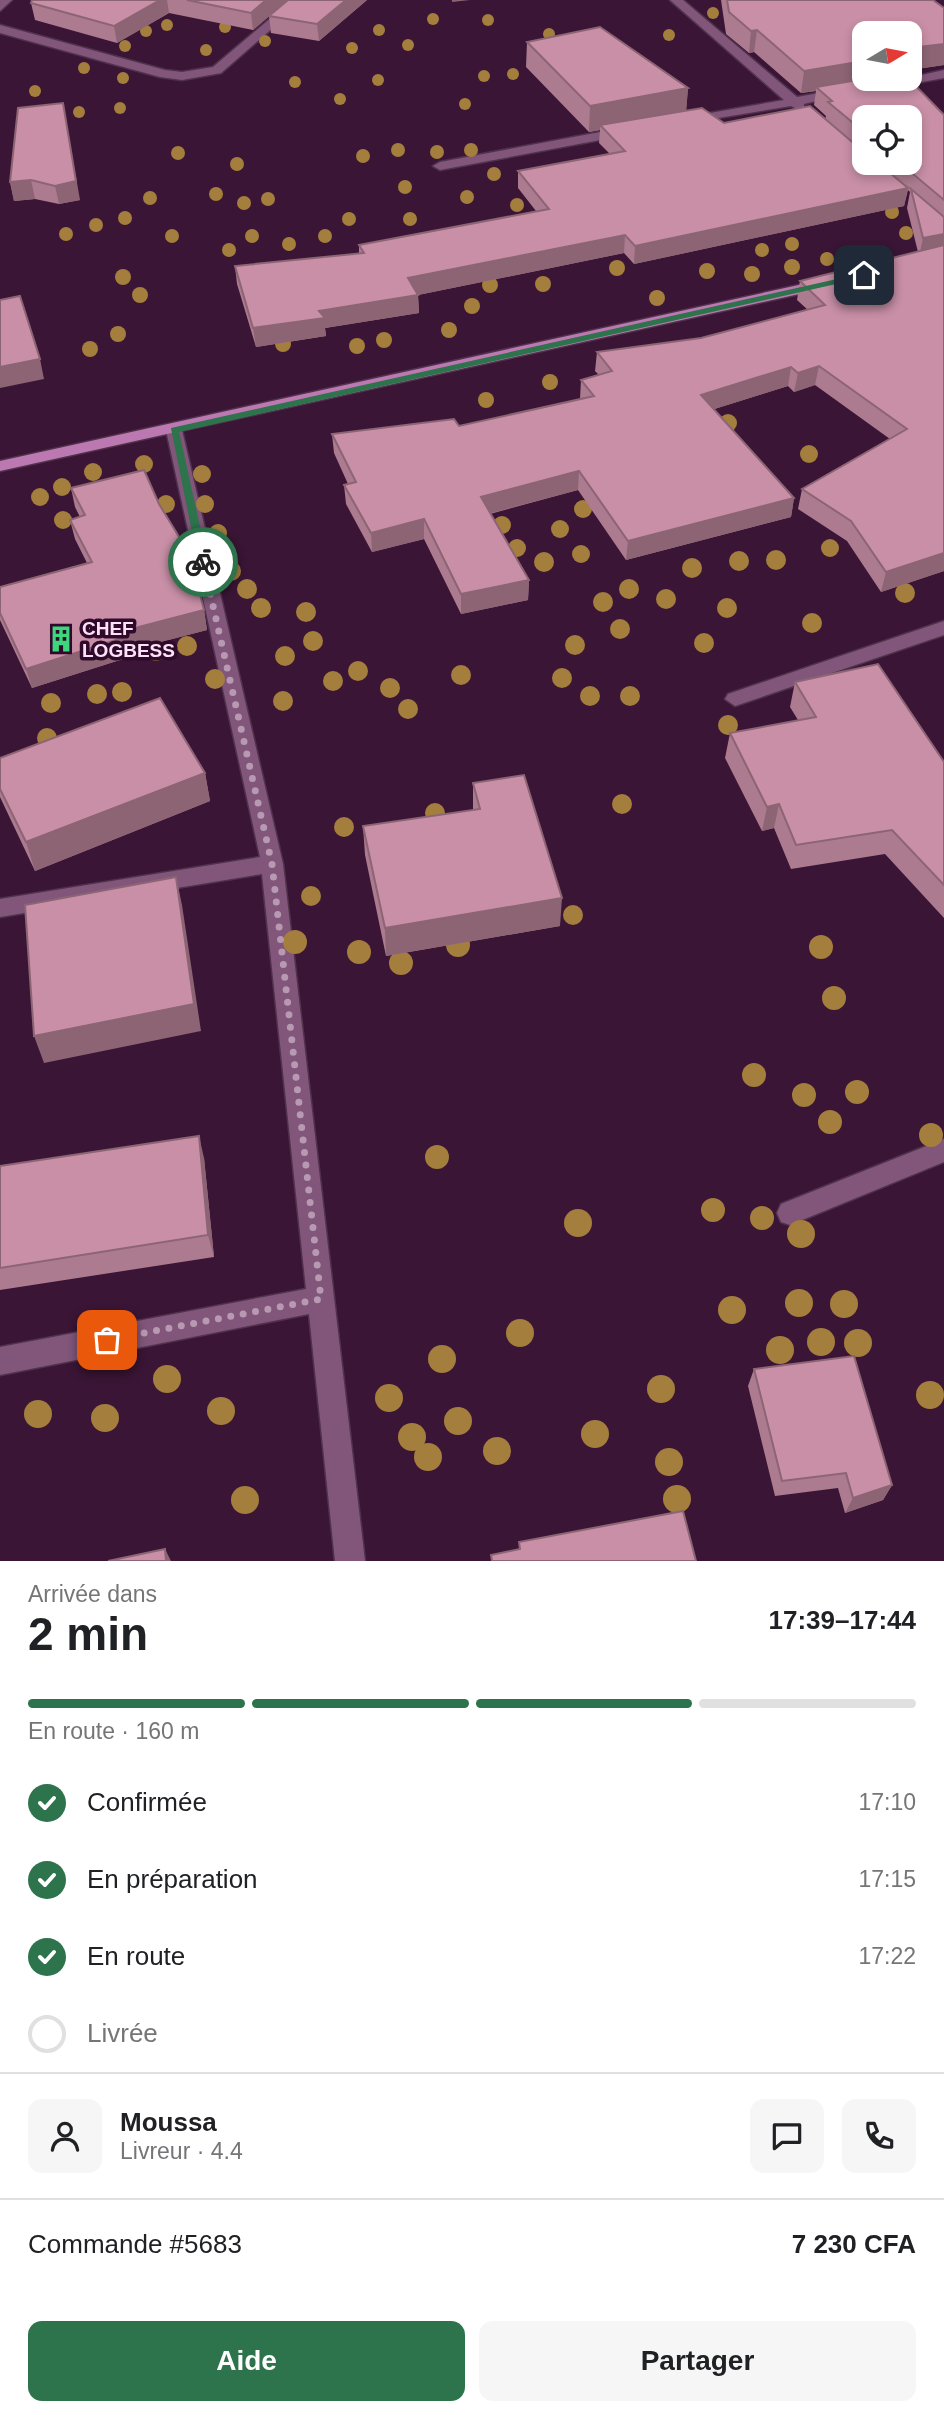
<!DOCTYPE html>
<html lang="fr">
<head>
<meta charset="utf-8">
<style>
  body { margin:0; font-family:Helvetica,sans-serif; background:#f6f6f6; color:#202124; height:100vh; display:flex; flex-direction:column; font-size:26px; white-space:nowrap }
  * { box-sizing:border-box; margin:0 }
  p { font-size:23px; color:#757577 }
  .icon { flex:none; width:38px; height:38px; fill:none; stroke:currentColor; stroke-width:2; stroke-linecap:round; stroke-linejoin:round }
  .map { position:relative; height:1561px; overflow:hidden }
  .drawer { display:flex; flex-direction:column; background:#fff; flex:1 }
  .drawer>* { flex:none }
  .needle { width:46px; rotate:80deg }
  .controls { position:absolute; left:852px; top:21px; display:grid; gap:14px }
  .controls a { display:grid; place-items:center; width:70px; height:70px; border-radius:14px; background:#fff; box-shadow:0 4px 10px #0003; font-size:35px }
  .pin { position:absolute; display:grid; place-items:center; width:60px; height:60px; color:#fff; margin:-30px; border-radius:14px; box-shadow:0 4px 10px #0006 }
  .courier { position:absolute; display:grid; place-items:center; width:70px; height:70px; margin:-35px; border:5px solid #2d734c; border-radius:50%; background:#fff; color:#222; box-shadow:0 2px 9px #0007 }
  .overview em { font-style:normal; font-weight:700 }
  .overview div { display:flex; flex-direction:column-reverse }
  .overview { display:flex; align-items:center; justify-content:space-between; height:119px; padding:0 28px }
  h1 { font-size:46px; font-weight:700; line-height:52px }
  .bar { display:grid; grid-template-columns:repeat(4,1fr); gap:10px 7px; align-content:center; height:84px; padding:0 28px }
  .bar i { height:9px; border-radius:5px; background:#e0e0e0 }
  .bar .on { background:#2d734c }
  .bar p { grid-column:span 4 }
  .line { display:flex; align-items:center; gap:18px; padding:0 28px; border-top:2px solid #e0e0e0 }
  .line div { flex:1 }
  .round { display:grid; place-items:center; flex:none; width:74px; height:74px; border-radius:14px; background:#f6f6f6 }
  ol { padding:0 28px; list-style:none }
  li { display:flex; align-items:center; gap:21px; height:77px }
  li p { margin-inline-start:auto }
  li .icon { padding:7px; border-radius:50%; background:#2d734c; color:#fff; stroke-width:4 }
  li:last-child { color:#757577 }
  li i { width:38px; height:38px; border:4px solid #e0e0e0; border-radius:50% }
  .action { display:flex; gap:14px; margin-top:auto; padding:14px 28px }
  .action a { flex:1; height:80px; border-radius:14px; background:#2d734c; color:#fff; font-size:28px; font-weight:700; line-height:80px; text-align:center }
  .action a+a { background:#f6f6f6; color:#202124 }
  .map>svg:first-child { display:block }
</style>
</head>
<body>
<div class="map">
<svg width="944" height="1561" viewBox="0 0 944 1561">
  <rect width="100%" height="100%" fill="#3a1535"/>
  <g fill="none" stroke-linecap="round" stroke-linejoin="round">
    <!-- minor casing -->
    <g stroke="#50324c" stroke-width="3">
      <g id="minor">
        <polygon points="0,0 12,0 0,11"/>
        <polygon points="292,0 305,0 221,73 182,80 160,77 0,33 0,25 165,70 182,72 213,67"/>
        <polygon points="670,0 683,0 797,97 841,89 847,93 804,104 804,109 799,110 791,106 682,124 682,118 687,117 784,100"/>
        <polygon points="944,70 944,78 883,89 877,85"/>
        <polygon points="627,127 632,128 632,134 440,170 433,166 440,162"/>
        <polygon points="174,425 182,430 283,864 365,1561 335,1561 309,1314 0,1375 0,1347 306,1289 262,874 0,917 0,899 260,857 166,430"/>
        <polygon points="944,621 944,635 735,706 725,699 728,694"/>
        <polygon points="944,1139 944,1162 790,1225 781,1222 777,1213 781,1204"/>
      </g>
    </g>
    <!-- major casing -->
    <g stroke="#50324c" stroke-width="3">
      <polygon id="major" points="826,279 831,281 831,287 0,471 0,461"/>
    </g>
    <!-- minor -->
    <use href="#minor" fill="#81567a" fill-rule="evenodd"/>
    <!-- major -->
    <use href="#major" fill="#bc79b1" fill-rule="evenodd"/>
  </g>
  <!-- trees -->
  <g fill="#a47e3d">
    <circle cx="713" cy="13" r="6"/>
    <circle cx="433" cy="19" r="6"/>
    <circle cx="488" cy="20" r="6"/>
    <circle cx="167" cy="25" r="6"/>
    <circle cx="225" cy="27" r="6"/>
    <circle cx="379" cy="30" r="6"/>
    <circle cx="146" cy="31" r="6"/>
    <circle cx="549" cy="34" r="6"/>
    <circle cx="669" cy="35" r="6"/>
    <circle cx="265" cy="41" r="6"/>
    <circle cx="408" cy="45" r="6"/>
    <circle cx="125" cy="46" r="6"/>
    <circle cx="352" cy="48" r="6"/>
    <circle cx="206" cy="50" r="6"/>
    <circle cx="84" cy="68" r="6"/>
    <circle cx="513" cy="74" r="6"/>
    <circle cx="484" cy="76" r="6"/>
    <circle cx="123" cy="78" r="6"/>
    <circle cx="378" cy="80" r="6"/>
    <circle cx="295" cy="82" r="6"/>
    <circle cx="35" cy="91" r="6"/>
    <circle cx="340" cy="99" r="6"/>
    <circle cx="465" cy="104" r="6"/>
    <circle cx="120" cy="108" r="6"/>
    <circle cx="79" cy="112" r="6"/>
    <circle cx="398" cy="150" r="7"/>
    <circle cx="471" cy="150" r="7"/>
    <circle cx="437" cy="152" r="7"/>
    <circle cx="178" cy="153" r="7"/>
    <circle cx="363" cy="156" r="7"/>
    <circle cx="237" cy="164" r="7"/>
    <circle cx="494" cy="174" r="7"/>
    <circle cx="405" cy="187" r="7"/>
    <circle cx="216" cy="194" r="7"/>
    <circle cx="467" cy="197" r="7"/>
    <circle cx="150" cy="198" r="7"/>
    <circle cx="268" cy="199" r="7"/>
    <circle cx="244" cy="203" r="7"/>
    <circle cx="517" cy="205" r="7"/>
    <circle cx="892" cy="212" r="7"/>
    <circle cx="125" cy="218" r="7"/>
    <circle cx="349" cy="219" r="7"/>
    <circle cx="410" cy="219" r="7"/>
    <circle cx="96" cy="225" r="7"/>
    <circle cx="906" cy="233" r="7"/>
    <circle cx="66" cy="234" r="7"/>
    <circle cx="172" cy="236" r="7"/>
    <circle cx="252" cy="236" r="7"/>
    <circle cx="325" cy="236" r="7"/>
    <circle cx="289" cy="244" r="7"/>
    <circle cx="792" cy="244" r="7"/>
    <circle cx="229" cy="250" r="7"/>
    <circle cx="762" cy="250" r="7"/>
    <circle cx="827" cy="259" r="7"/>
    <circle cx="792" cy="267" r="8"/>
    <circle cx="617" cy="268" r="8"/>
    <circle cx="707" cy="271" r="8"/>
    <circle cx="752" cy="274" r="8"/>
    <circle cx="123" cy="277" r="8"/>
    <circle cx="543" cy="284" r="8"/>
    <circle cx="490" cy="285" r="8"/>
    <circle cx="140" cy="295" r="8"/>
    <circle cx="657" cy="298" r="8"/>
    <circle cx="472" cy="306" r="8"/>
    <circle cx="449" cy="330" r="8"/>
    <circle cx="118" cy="334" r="8"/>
    <circle cx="384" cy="340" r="8"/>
    <circle cx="283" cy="344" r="8"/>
    <circle cx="357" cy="346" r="8"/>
    <circle cx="90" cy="349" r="8"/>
    <circle cx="550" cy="382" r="8"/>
    <circle cx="486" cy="400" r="8"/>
    <circle cx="728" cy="423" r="9"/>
    <circle cx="809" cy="454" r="9"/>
    <circle cx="144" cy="464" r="9"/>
    <circle cx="93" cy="472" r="9"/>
    <circle cx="202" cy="474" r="9"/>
    <circle cx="62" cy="487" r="9"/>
    <circle cx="40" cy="497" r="9"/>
    <circle cx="166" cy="504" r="9"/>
    <circle cx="205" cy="504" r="9"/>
    <circle cx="583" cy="509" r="9"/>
    <circle cx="63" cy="520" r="9"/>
    <circle cx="502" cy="525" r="9"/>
    <circle cx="560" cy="529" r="9"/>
    <circle cx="218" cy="533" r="9"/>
    <circle cx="517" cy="548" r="9"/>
    <circle cx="830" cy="548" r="9"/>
    <circle cx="581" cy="554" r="9"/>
    <circle cx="776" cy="560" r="10"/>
    <circle cx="739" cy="561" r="10"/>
    <circle cx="544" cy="562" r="10"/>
    <circle cx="692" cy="568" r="10"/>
    <circle cx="231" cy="571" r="10"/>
    <circle cx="247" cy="589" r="10"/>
    <circle cx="629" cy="589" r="10"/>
    <circle cx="905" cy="593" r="10"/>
    <circle cx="666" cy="599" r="10"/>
    <circle cx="603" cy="602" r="10"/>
    <circle cx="261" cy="608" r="10"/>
    <circle cx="727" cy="608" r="10"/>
    <circle cx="306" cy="612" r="10"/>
    <circle cx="812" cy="623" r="10"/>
    <circle cx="620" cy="629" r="10"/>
    <circle cx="313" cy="641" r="10"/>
    <circle cx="704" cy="643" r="10"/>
    <circle cx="575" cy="645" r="10"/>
    <circle cx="187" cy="646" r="10"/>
    <circle cx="156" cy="651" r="10"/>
    <circle cx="285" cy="656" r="10"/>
    <circle cx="358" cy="671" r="10"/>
    <circle cx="461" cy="675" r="10"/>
    <circle cx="562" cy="678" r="10"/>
    <circle cx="215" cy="679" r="10"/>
    <circle cx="333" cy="681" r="10"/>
    <circle cx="390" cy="688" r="10"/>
    <circle cx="122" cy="692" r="10"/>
    <circle cx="97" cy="694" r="10"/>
    <circle cx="590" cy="696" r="10"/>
    <circle cx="630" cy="696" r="10"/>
    <circle cx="283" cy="701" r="10"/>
    <circle cx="51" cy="703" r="10"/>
    <circle cx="408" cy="709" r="10"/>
    <circle cx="728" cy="725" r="10"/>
    <circle cx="47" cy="738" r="10"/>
    <circle cx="622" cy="804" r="10"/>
    <circle cx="435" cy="813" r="10"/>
    <circle cx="344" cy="827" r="10"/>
    <circle cx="311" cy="896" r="10"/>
    <circle cx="573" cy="915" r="10"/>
    <circle cx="295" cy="942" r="12"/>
    <circle cx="458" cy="945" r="12"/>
    <circle cx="821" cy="947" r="12"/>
    <circle cx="359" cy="952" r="12"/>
    <circle cx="401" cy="963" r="12"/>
    <circle cx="834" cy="998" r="12"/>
    <circle cx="754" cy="1075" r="12"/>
    <circle cx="857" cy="1092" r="12"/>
    <circle cx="804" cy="1095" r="12"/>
    <circle cx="830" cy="1122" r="12"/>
    <circle cx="931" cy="1135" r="12"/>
    <circle cx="437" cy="1157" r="12"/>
    <circle cx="713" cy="1210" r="12"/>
    <circle cx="762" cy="1218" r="12"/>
    <circle cx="578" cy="1223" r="14"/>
    <circle cx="801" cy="1234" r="14"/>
    <circle cx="799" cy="1303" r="14"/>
    <circle cx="844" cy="1304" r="14"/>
    <circle cx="732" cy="1310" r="14"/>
    <circle cx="520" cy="1333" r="14"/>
    <circle cx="821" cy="1342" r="14"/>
    <circle cx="858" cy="1343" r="14"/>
    <circle cx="780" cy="1350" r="14"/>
    <circle cx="442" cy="1359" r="14"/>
    <circle cx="167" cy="1379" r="14"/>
    <circle cx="661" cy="1389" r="14"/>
    <circle cx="930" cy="1395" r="14"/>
    <circle cx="389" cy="1398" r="14"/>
    <circle cx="221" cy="1411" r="14"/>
    <circle cx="38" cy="1414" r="14"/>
    <circle cx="105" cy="1418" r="14"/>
    <circle cx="458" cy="1421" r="14"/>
    <circle cx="595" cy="1434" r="14"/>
    <circle cx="412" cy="1437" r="14"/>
    <circle cx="497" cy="1451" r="14"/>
    <circle cx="428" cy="1457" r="14"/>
    <circle cx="669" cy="1462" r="14"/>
    <circle cx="677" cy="1499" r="14"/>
    <circle cx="245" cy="1500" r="14"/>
  </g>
  <!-- wall -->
  <g fill="#ac7b8f" fill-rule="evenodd">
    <polygon points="32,0 288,0 253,30 169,13 117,43 35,20 31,3"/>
    <polygon points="367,0 319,41 271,33 269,16"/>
    <path d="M721,0h212l11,65 -34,5v-37l-46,46 80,36v456l-63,21 -34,-51 -49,-32 4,-20 88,-50 -75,-54 -21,7 -6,-6 -74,23 80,89 -3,19 -165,43 -48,-70 -88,24 39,66 -1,20 -67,14 -37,-75 -52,13 -26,-48 -2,-19 4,-1 -14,-31 -2,-19 127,-8 121,-27 1,-19 18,-5 -4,-4 2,-19 104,-14 107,-28 -11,-10 3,-19 118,-29 -11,-44 3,-16 -2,-2 -4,16 -270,58 -10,-11 -206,42 1,18 -94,15 1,8 -70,11 -19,-63 -2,-18 124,-12v-9l177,-34 -18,-23v-17l92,-17 -11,-11 1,-13 -11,2 -63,-65 1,-25 161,46 -2,22 38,13 101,-4 1,-3 -12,-11 2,-14 -15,2 -47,-41 -5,1 -23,-19zM864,117l46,46h-46z"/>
    <polygon points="18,108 80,200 59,204 35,199 14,201 10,182"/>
    <polygon points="71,488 204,610 207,630 122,652 123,659 32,688 0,620 0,587 87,563 75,539 70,520 80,517 75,507"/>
    <polygon points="795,682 944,762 944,918 885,854 791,869 774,828 762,831 725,758 730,733 798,720 790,707"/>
    <polygon points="0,758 205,773 210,801 35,871 0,797"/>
    <polygon points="473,783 560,926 386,956 365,855 363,826 473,810"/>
    <polygon points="204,1158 214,1257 0,1290 0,1166"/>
    <polygon points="754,1369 892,1485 883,1500 845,1513 838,1488 775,1496 748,1386"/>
  </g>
  <!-- shaded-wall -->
  <g fill="#8c6474">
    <polygon points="160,0 167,0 169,13 117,43 114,26"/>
    <polygon points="266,0 288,0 253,30 251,13"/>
    <polygon points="346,0 367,0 319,41 317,24"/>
    <polygon points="452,0 470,0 452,2"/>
    <polygon points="757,30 754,52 749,53 751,31"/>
    <polygon points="944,44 944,65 910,70 910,48"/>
    <polygon points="864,61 864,79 816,87 816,91 801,93 804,71"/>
    <polygon points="688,88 686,114 600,125 600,130 589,132 590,106"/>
    <polygon points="63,103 80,200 59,204 55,186"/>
    <polygon points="31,180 35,199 14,201 10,182"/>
    <polygon points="908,188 904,206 634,264 635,246"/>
    <polygon points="944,234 944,249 919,257 923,238"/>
    <polygon points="625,235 624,253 418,295 419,313 325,328 326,336 256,347 253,328 319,311 408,278"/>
    <polygon points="40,359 44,379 0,388 0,367"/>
    <polygon points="819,366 815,385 794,392 798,373"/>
    <polygon points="791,367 788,386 699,414 701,395"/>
    <polygon points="579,471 578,490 480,516 481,497"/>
    <polygon points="794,498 791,517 626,560 628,541"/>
    <polygon points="424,519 424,539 372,552 371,533"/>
    <polygon points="944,553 944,571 881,592 886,572"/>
    <polygon points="529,580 528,600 461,614 461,594"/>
    <polygon points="204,610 207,630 122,652 123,659 32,688 26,669 116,633"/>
    <polygon points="205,773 210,801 35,871 26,842"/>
    <polygon points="779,804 774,828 762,831 767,807"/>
    <polygon points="176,877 182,905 201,1031 44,1063 34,1036"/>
    <polygon points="562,898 560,926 386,956 385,928"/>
    <polygon points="199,1136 204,1158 214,1257 208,1235"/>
    <polygon points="892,1485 883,1500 845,1513 853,1498"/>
    <polygon points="165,1549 171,1561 166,1561"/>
  </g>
  <!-- building -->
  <g fill="#c88fa6" stroke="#8c6474" stroke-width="2">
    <polygon points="32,0 160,0 114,26 31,3"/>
    <polygon points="187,0 266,0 251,13"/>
    <polygon points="288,0 346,0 317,24 269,16"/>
    <polygon points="727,0 933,0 944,8 944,44 910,48 910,33 864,33 864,61 804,71 757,30 751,31 729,12"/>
    <polygon points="600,27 688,88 590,106 527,42"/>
    <polygon points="864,79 909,79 944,115 944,200 900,163 910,163 910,117 864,117 864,132 828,102 832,101 816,87"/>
    <polygon points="63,103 76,181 55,186 31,180 10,182 18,108"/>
    <polygon points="810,106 864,152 864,163 878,163 908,188 635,246 625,235 408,278 418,295 319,311 325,318 253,328 235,266 364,253 359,245 549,209 518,171 625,151 600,125 702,108 724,123"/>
    <polygon points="911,189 944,217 944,234 923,238"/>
    <polygon points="944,245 944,553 886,572 851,521 802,489 907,429 819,366 798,373 791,367 701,395 794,498 628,541 579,471 481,497 529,580 461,594 424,519 371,533 344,485 356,482 332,434 454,419 459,426 594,396 581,380 612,371 597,352 701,338 825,305 800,281"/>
    <polygon points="20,296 40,359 0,367 0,300"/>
    <polygon points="144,470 159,504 190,555 204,610 116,633 119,639 26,669 0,613 0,587 92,562 70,520 85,515 71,488"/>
    <polygon points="878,664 944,762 944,885 892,830 796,845 779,804 767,807 730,733 816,717 795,682"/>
    <polygon points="160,698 205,773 26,842 0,789 0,758"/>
    <polygon points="524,775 562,898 385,928 363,826 480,809 473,783"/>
    <polygon points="176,877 194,1004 34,1036 25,905"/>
    <polygon points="199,1136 208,1235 0,1268 0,1166"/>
    <polygon points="854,1356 892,1485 853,1498 846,1473 782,1481 754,1369"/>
    <polygon points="683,1511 696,1561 492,1561 491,1555 520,1549 519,1542"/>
    <polygon points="165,1549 166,1561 108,1561"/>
  </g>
  <!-- route -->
  <polygon fill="#2d734c" points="864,273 867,277 179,432 208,562 203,565 198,562 171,428"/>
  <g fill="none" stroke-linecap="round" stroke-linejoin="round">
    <!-- done -->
    <polyline stroke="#b79ab2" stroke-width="7" stroke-dasharray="0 12.6" points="107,1340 321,1299 272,864 203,562"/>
  </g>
  <!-- icons -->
  <defs>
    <g id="building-bare" transform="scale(2.1)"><path d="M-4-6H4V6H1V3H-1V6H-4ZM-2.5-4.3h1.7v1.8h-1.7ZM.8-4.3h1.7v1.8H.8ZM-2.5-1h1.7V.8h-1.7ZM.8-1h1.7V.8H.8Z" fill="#3dd77e" stroke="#2f0a2b" stroke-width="2.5" paint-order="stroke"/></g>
  </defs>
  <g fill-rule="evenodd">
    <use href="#building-bare" x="61" y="639"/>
  </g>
  <g text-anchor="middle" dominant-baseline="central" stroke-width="7" stroke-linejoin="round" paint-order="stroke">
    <!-- poi labels -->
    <g font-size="19" font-weight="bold" fill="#fbe2f6" stroke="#2f0a2b" text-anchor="start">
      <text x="82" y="628">CHEF<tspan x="82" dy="22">LOGBESS</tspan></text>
    </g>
  </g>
</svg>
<div class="controls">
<a><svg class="needle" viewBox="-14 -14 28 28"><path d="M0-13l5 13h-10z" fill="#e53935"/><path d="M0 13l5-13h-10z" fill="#757577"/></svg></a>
<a><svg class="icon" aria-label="locate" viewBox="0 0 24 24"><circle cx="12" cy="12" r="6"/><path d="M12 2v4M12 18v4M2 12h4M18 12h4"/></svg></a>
</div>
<div class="pin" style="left:107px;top:1340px;background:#ea580c"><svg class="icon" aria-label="bag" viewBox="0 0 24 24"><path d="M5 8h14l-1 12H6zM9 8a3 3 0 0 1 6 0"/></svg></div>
<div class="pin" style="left:864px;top:275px;background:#1f2937"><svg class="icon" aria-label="home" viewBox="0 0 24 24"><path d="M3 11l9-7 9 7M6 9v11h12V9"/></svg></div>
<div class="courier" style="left:203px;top:562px"><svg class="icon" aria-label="bike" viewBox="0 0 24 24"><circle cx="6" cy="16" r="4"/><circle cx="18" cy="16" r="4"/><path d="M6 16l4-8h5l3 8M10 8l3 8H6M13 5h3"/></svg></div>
</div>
<section class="drawer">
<div class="overview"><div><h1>2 min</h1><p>Arrivée dans</p></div><em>17:39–17:44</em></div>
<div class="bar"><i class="on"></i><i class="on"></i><i class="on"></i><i></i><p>En route · 160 m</p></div>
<ol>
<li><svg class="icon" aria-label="check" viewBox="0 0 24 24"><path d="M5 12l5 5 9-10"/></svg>Confirmée<p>17:10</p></li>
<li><svg class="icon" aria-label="check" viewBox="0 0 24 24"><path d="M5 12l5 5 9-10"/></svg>En préparation<p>17:15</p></li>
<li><svg class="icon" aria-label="check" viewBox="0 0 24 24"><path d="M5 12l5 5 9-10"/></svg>En route<p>17:22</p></li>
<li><i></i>Livrée</li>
</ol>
<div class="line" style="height:126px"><a class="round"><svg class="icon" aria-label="person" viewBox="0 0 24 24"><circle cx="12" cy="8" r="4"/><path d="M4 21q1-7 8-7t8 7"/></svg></a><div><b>Moussa</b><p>Livreur · 4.4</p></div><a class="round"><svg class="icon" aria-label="chat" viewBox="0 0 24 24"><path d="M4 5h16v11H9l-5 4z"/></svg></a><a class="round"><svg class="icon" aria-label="phone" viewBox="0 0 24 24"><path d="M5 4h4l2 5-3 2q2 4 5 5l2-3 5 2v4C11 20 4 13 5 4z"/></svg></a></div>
<div class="line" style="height:91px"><div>Commande #5683</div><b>7 230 CFA</b></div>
<div class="action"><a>Aide</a><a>Partager</a></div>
</section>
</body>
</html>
